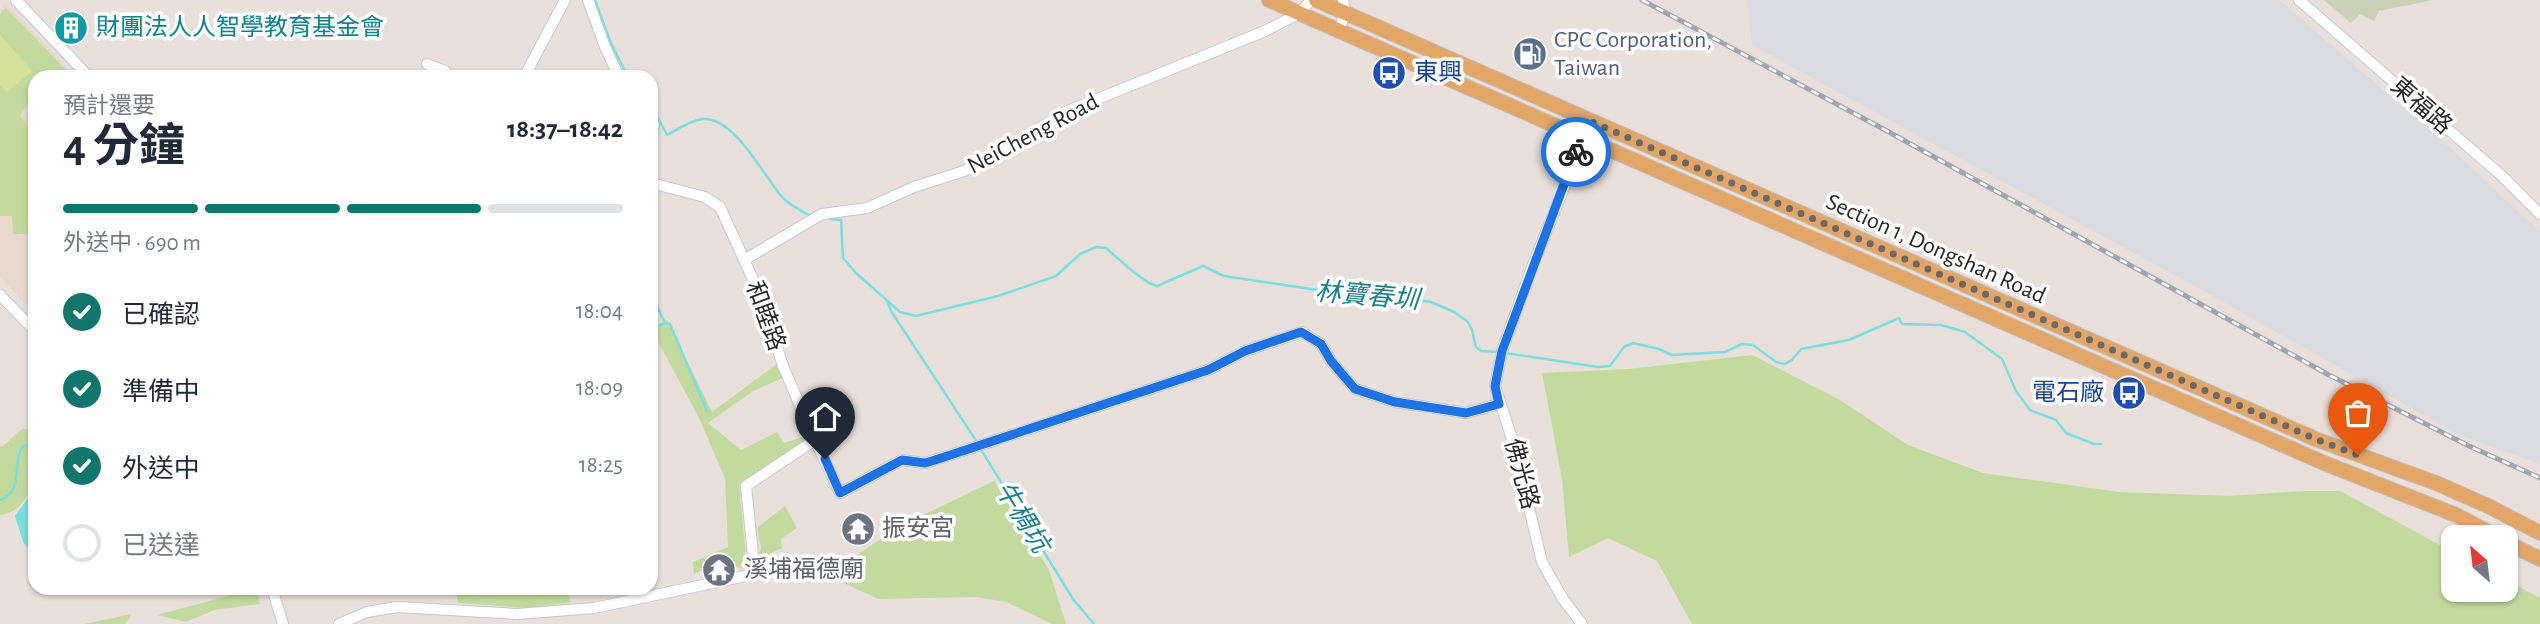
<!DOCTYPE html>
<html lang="zh-TW">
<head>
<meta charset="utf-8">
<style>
  body { margin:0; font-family:"Alegreya Sans","Noto Sans TC",sans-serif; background:#f2f2f3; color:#1f2937; height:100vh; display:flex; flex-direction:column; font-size:26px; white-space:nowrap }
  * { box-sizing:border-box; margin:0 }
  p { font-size:23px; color:#747a83 }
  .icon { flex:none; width:38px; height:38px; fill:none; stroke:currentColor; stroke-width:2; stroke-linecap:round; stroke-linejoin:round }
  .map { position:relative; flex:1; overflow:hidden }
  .side { position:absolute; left:28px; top:70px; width:630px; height:525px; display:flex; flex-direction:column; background:#fff; border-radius:21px; box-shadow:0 2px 5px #0004 }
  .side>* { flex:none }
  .needle { width:46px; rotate:332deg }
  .tools { position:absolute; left:2441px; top:525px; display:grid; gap:14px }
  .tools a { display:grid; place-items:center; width:77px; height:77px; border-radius:14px; background:#fff; box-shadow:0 2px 5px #0004; font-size:35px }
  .pin { position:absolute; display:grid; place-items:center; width:60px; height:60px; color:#fff; margin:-72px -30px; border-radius:50% 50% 50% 0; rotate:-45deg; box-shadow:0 0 7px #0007 }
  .pin .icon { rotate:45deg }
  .courier { position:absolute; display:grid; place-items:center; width:70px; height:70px; margin:-35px; border:5px solid #1a73e8; border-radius:50%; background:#fff; color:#222; box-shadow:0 2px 9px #0007 }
  .summary em { font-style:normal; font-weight:700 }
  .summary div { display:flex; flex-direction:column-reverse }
  .summary { display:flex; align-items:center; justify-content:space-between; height:119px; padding:0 35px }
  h1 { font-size:46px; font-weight:700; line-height:52px }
  .bar { display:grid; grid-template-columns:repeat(4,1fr); gap:10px 7px; align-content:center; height:84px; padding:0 35px }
  .bar i { height:9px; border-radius:5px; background:#e0e1e3 }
  .bar .on { background:#0f766e }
  .bar p { grid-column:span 4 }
  ol { padding:0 35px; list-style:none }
  li { display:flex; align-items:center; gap:21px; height:77px }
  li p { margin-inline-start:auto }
  li .icon { padding:7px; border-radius:50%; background:#0f766e; color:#fff; stroke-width:4 }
  li:last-child { color:#747a83 }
  li i { width:38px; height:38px; border:4px solid #e0e1e3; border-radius:50% }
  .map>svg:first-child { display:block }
</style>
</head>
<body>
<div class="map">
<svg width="2540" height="624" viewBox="0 0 2540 624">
  <rect width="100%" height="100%" fill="#e9dfdb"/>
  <!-- industrial -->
  <polygon fill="#dbdbe2" points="1747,0 2279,0 2448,146 2540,232 2540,464 2457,434 2204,291 1752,45"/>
  <!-- education -->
  <polygon fill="#e9d8cc" points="6,4 76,77 35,77 35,314 0,277 0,10"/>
  <!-- green -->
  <g fill="#c2db9c">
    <polygon points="6,8 73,77 35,77 35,92 20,116 35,135 35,234 13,234 12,216 0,216 0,14"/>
    <polygon points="667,320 712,412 777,364 783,378 753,391 708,423 741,450 777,432 784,443 806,436 809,441 739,485 747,566 743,569 721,563 694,574 693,562 728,547 725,478 699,418 656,338 651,341 651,332"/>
    <polygon points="1752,355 1840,400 1908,445 1983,473 2119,492 2229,496 2303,491 2340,491 2453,552 2454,590 2506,590 2506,580 2540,598 2540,624 1692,624 1657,561 1608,538 1569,557 1562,479 1542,373 1628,369"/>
    <path d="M23,428l12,6c0,29 3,75 -35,81v-69l2,1z"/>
    <polygon points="994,481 1049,570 1066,624 1052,624 1007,602 976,597 878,599 827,575 900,526"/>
    <polygon points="785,506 797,528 781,539 782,548 769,554 762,563 758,555 761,548 757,528"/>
    <polygon points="257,588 261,588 258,593 260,604 214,610 186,622 157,615"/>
    <polygon points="458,588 569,588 570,603 526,608 458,603 456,592"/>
    <polygon points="132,614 125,624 84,624"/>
  </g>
  <!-- cemetery -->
  <polygon fill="#cad1b4" points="2324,0 2433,0 2379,11 2374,21 2360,14 2351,23"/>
  <!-- pitch -->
  <polygon fill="#d5e199" points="0,35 32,71 7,93 0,85"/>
  <!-- water -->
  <polygon fill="#77e1e2" points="32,485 35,489 35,557 23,542 15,516 28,498"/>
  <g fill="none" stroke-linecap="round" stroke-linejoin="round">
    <!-- stream -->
    <g stroke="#77e1e2" stroke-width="2.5">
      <polyline points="595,0 610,41 628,77"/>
      <path d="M651,105l16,30c11,-6 24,-15 36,-16 32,-2 61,58 80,79 7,7 18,13 28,18"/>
      <polyline points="830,219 841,220 843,258 856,273 900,312 916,316 998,296 1056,276 1080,254 1096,247 1106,248 1131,270 1149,283 1157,286 1203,266 1224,276 1331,292 1366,302 1388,294 1431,302 1454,312 1467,321 1472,330 1476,347 1481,351 1498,352"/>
      <polyline points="651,294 665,323 670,324 707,411"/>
      <polyline points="887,301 891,311 977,442"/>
      <polyline points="651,328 665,323"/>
      <polyline points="1505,353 1598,367 1610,366 1624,347 1633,343 1659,349 1672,355 1725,352 1742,344 1753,345 1776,362 1785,364 1792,360 1801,349 1849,340 1899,318 1902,324 1941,325 1965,332 2002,359 2016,391 2030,410 2056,420 2066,433 2094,444 2101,444"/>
      <polyline points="980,448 1073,599 1094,624"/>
      <path d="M0,500c25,-8 11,-38 23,-54h12"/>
    </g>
    <!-- minor casing -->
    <g stroke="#c3c9d1" stroke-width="12">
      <g id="minor">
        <polyline points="16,0 89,77"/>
        <polyline points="588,0 605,47 619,77"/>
        <polyline points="2299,0 2502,176 2540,214"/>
        <polyline points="1339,31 1345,14 1343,0"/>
        <polyline points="427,64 445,71 438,77"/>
        <polyline points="524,77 565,0"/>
        <polyline points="651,119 654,125 651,134"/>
        <polyline points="651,183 705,197 720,207 761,297 783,366 815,440 840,493 902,460 925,463 975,447 1208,370 1245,351 1302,332 1321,344 1331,361 1355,389 1395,402 1466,413 1499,404"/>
        <polyline points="744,260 822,214 867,208 914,187 964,171 1002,153 1063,113 1265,31 1300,13 1311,0"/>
        <polyline points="0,295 35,331"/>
        <polyline points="272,588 283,624"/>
        <polyline points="339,624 367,612 397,607 517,614 594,608 755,574 746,486 815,440"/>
        <polyline points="1582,624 1563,599 1542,562 1514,445 1495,386 1502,351 1532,267 1568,178 1581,136 1590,121"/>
      </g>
    </g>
    <!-- major casing -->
    <g stroke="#bebebe" stroke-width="16">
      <g id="major">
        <polyline points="1269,0 2324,463 2456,515 2498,537"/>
        <polyline points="1316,0 2318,440 2436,483 2488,506 2540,533"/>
        <polyline points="2506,542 2540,559"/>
      </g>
    </g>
    <!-- minor -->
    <use href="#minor" stroke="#fff" stroke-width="10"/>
    <!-- major -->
    <use href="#major" stroke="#e2a667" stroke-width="14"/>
    <!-- rail casing -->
    <g stroke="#9fa6b1" stroke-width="5">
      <polyline id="rail" points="1642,0 1887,131 2329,375 2469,446 2540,478"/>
    </g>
    <!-- rail -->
    <use href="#rail" stroke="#fff" stroke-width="2.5" stroke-dasharray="8" stroke-linecap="butt"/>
  </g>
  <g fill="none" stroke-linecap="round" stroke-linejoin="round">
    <!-- done -->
    <polyline stroke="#6c6867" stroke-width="7" stroke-dasharray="0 12.6" points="1576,152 1581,136 1590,121 2318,440 2358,455"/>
    <!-- route -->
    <polyline stroke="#1a73e8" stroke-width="9" points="825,459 840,493 902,460 925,463 935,460 1208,370 1245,351 1301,332 1321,344 1331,361 1355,389 1395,402 1466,413 1499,404 1495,386 1502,351 1576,152"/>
  </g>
  <!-- icons -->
  <defs>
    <g id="building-disc" transform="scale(1.75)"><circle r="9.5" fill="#0f9aa8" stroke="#fff"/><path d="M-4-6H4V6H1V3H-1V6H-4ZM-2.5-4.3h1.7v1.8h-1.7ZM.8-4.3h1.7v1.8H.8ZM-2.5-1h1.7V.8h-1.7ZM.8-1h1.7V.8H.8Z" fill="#fff"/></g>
    <g id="fuel-disc" transform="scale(1.75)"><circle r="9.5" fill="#5c6f8a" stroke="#fff"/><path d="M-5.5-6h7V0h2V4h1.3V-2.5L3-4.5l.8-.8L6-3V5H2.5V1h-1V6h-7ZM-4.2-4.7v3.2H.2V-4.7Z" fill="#fff"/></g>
    <g id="bus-disc" transform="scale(1.75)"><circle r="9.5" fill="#1a4fb4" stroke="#fff"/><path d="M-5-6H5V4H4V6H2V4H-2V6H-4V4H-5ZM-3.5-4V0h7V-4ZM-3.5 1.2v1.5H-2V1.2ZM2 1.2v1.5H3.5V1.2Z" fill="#fff"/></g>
    <g id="temple-disc" transform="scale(1.75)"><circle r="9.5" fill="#6b7280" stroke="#fff"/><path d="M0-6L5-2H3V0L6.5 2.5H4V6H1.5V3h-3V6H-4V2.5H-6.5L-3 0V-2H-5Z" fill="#fff"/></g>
  </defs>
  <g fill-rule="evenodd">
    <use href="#building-disc" x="71" y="28"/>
    <use href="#fuel-disc" x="1530" y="54"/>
    <use href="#bus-disc" x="1389" y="73"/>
    <use href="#bus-disc" x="2129" y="393"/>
    <use href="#temple-disc" x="858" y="529"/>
    <use href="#temple-disc" x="719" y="570"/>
  </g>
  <g text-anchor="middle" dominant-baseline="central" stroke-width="7" stroke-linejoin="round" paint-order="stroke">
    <!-- culture labels -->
    <g font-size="24" fill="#0d838f" stroke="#fff" text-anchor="start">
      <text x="96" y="28">財團法人人智學教育基金會</text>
    </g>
    <!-- service labels -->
    <g font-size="24" fill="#4e5e75" stroke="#fff" text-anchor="start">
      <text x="1554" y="40">CPC Corporation,<tspan x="1554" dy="28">Taiwan</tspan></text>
    </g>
    <!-- transit labels -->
    <g font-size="24" fill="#164399" stroke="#fff" text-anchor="start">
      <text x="1414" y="73">東興</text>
      <text x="2104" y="393" text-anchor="end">電石廠</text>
    </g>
    <!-- street labels -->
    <g font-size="24" fill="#282828" stroke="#fff">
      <text transform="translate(2421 106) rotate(41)">東福路</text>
      <text transform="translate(1033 134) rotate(-28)">NeiCheng Road</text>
      <text transform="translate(1936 249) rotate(24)">Section 1, Dongshan Road</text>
      <text transform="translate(765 316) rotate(70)">和睦路</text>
      <text transform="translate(1521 474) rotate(75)">佛光路</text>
    </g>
    <!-- worship labels -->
    <g font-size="24" fill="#5b616d" stroke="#fff" text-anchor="start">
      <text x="882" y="529">振安宮</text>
      <text x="744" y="570">溪埔福德廟</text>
    </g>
    <!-- water labels -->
    <g font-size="26" font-style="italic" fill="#1a818a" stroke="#fff">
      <text transform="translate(1367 296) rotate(5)">林寶春圳</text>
      <text transform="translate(1022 517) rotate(58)">牛椆坑</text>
    </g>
  </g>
</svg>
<div class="tools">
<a><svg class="needle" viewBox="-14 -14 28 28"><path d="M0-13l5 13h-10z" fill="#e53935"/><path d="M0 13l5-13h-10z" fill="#747a83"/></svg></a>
</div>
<div class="pin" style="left:2358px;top:455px;background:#ea580c"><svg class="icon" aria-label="bag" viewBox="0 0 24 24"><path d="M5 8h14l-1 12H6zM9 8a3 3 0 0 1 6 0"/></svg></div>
<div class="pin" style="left:825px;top:459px;background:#1f2937"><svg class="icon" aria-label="home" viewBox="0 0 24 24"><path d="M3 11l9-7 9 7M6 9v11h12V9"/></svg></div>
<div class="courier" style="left:1576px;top:152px"><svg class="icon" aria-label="bike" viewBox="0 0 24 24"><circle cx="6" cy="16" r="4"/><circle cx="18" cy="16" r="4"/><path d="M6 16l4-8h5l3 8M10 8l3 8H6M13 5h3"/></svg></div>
<section class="side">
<div class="summary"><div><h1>4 分鐘</h1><p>預計還要</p></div><em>18:37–18:42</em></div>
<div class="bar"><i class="on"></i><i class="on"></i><i class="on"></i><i></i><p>外送中 · 690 m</p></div>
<ol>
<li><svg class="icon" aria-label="check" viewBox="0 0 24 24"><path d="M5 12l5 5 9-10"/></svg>已確認<p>18:04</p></li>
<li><svg class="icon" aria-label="check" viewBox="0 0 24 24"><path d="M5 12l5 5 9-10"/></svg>準備中<p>18:09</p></li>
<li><svg class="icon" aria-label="check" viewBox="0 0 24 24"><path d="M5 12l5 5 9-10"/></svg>外送中<p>18:25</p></li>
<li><i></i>已送達</li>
</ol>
</section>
</div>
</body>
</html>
